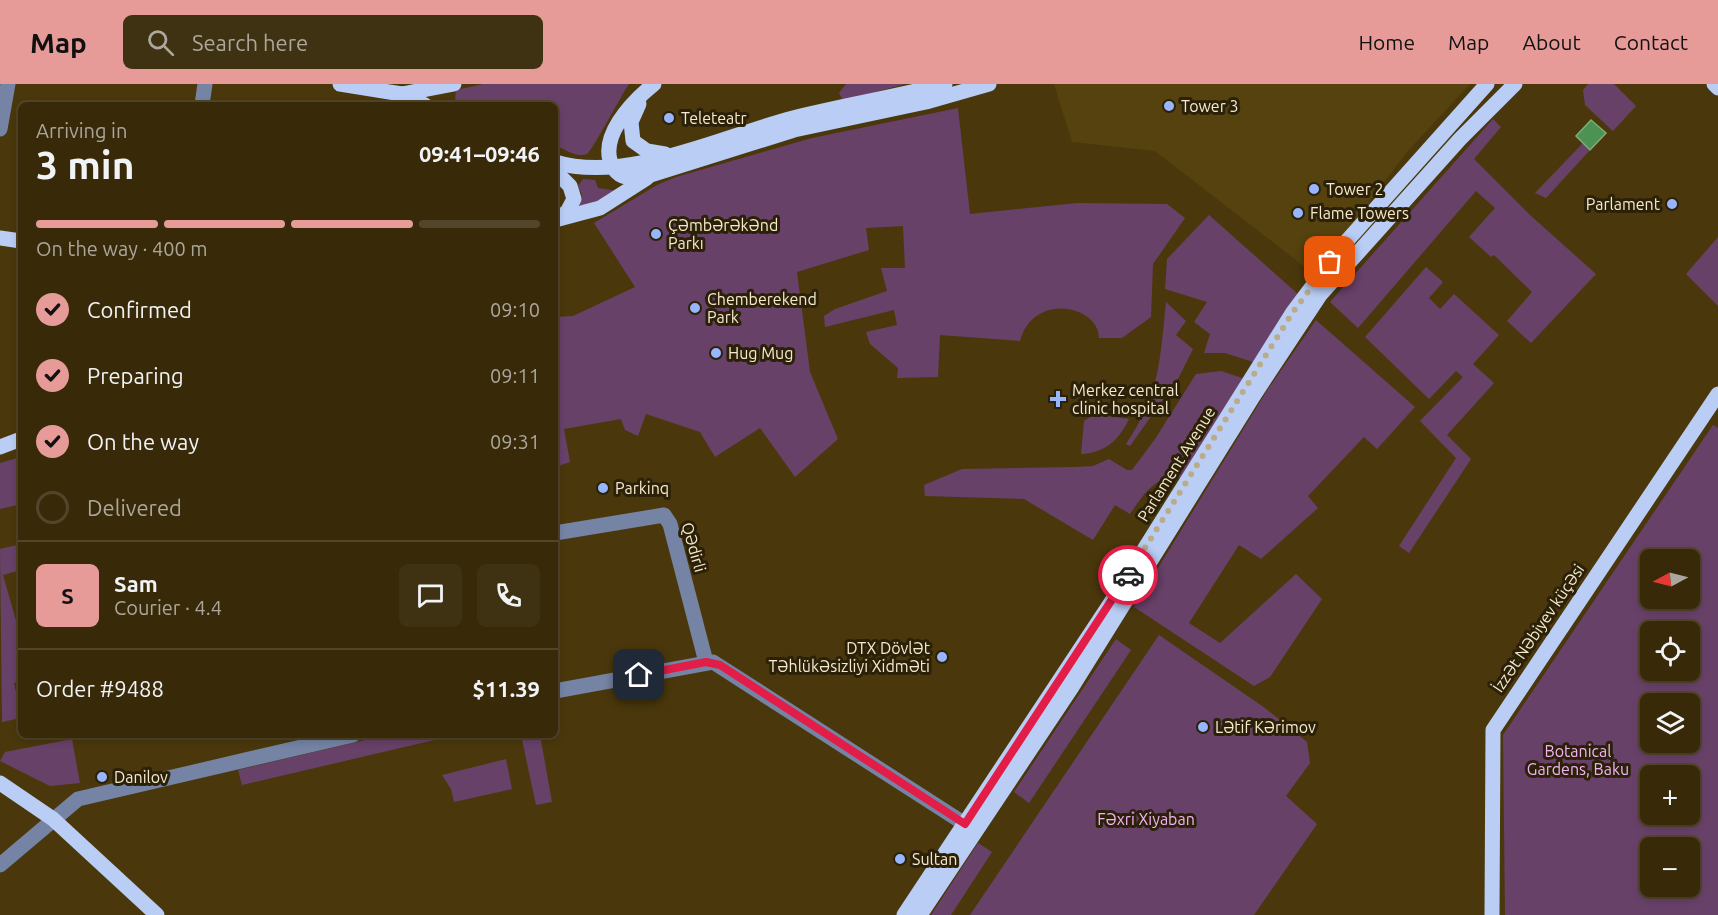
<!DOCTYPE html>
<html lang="en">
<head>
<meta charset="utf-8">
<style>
  body { margin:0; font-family:Ubuntu,sans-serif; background:#3f3212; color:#f1f3f6; height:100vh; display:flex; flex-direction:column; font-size:22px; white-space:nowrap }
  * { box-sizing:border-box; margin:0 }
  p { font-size:20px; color:#aba79c }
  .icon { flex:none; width:33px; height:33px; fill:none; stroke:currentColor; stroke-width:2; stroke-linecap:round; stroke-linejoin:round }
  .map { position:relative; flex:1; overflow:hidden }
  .side { position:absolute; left:18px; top:18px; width:540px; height:636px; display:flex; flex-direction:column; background:#382a09; border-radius:9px; box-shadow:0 3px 9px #0003,0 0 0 2px #52462a }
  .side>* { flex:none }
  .needle { width:39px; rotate:263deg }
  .fabs { position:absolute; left:1640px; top:465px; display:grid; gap:12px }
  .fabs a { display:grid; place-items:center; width:60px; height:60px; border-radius:9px; background:#382a09; box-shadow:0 3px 9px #0003,0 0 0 2px #52462a; font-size:30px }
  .pin { position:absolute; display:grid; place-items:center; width:51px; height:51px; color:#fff; margin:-26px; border-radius:12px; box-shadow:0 3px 9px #0006 }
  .courier { position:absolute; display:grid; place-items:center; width:60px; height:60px; margin:-30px; border:4px solid #e11d48; border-radius:50%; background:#fff; color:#222; box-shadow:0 2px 8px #0007 }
  .summary em { font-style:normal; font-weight:700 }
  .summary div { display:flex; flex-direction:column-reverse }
  .summary { display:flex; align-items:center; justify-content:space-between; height:102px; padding:0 18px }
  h1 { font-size:39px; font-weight:700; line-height:45px }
  .bar { display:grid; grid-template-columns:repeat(4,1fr); gap:9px 6px; align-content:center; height:72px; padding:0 18px }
  .bar i { height:8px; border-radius:4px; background:#52462a }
  .bar .active { background:#e69b98 }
  .bar p { grid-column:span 4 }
  .line { display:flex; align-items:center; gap:15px; padding:0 18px; border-top:2px solid #52462a }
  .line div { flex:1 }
  .round { display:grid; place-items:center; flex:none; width:63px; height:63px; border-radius:9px; background:#3f3212 }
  ol { padding:0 18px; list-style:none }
  li { display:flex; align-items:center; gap:18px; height:66px }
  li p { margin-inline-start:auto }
  li .icon { padding:6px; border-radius:50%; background:#e69b98; color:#111; stroke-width:4 }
  li:last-child { color:#aba79c }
  li i { width:33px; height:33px; border:3px solid #52462a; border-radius:50% }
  header { display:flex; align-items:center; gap:36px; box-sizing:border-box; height:84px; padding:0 30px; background:#e69b98; color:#111 }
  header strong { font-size:28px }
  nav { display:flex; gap:33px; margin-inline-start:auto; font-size:21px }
  .search { width:420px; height:54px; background:#3f3212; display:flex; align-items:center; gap:15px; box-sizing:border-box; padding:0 21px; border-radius:9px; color:#aba79c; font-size:22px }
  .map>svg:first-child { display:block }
</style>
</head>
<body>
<header>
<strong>Map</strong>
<div class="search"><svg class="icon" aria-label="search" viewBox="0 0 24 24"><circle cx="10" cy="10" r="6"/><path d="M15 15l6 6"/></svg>Search here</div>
<nav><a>Home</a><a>Map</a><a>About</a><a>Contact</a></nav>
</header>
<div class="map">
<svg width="1718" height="831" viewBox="0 0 1718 831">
  <rect width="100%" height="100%" fill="#4a380c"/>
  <!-- built -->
  <polygon fill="#56420e" points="1054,0 1470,0 1407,68 1314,190 1155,67 1072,58"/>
  <!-- green -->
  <g fill="#684169" fill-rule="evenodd">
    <path d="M483,0h146c-7,10 -38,69 -42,70 -10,4 -23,-5 -32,-9v-40h-91l-9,-6 1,-9z"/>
    <polygon points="846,0 905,0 843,17 839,9"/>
    <polygon points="1588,0 1614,0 1636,22 1613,47 1585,21 1583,6"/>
    <path d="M958,24l12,106 107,-11 90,1 18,14 -32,46 -2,53 -29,21h-23c0,-32 -65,-47 -79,3l-80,-6 -2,42 -41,1 1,-10 -28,-24 -4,-12 31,-7 -3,-15 -69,17 -1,-11 11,-7 52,-18 -6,-23h24l-2,-42 -37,2 3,22 -72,22 13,100 28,67 -43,38 -35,-49 -45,29 -15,-25 -54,-18 -8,22 -13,-6 -4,-11 -57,10 6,33 -15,5v-150l18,-1 62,-29 -41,-64 63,-38 19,-8 136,-39z"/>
    <polygon points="1493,35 1501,43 1474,75 1530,131 1596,190 1531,259 1507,237 1532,208 1494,171 1491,173 1469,153 1495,124 1476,107 1358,244 1330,218"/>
    <polygon points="1583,59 1590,66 1546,114 1535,109"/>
    <polygon points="583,95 595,96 598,104 618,107 577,127 582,111 578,102"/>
    <polygon points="1209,131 1299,211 1253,278 1225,269 1204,269 1210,250 1194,238 1207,218 1165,205 1167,175"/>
    <polygon points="1718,153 1718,222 1686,190"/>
    <polygon points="1426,183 1443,198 1429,214 1440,225 1454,210 1499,251 1473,280 1494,299 1447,351 1471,375 1409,469 1399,462 1456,374 1420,337 1463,293 1456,287 1429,315 1365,253"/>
    <path d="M1166,218l20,19 -10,14 17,14 -14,28 -49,69 -4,-2c34,-50 34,-84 40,-142z"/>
    <polygon points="1316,236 1415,323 1377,365 1364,353 1308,412 1318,424 1261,475 1239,461 1189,539 1220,559 1296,490 1322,515 1270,593 1254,602 1134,523 1268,305"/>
    <path d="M1221,287l24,8 -64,99c-26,-4 -38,18 -51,36l-15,-9 -22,35 -69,-41 -99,-3 -1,-11 38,-16 113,-2 18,-1 16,-7 18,11h5l23,-31 41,-65z"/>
    <path d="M1095,330l34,5c-10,21 -24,34 -48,35l3,-33z"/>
    <path d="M1713,341l5,3v487h-213l-2,-180zM1650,476h39v38h-39zM1650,548h39v38h-39zM1650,620h39v38h-39zM1650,692h39v38h-39zM1650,764h39v38h-39z"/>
    <polygon points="21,373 21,420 0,425 0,379"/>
    <polygon points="21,460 21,486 3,491 17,540 21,539 21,597 14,599 19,622 21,622 21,634 2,638 0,465"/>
    <polygon points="1159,551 1265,624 1307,658 1310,679 1286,712 1317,740 1254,831 970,831"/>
    <polygon points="1116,555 1131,566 1029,719 1014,708"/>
    <polygon points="386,651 456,651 242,701 238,686"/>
    <polygon points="521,651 540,651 552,718 536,721"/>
    <polygon points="72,655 80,699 50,702 0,677 5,668"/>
    <polygon points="506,675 512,705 454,718 451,705 442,691"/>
    <polygon points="978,759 992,768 951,831 931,831"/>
  </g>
  <!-- water -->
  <polygon fill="#4c9353" stroke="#7fad77" stroke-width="1.5" points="1591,36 1606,49 1590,66 1576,52"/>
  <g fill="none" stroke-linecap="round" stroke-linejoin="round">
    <!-- minor -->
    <g stroke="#7584a5" stroke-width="15">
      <polyline points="202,21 205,0"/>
      <polyline points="0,45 8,0"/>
      <polyline points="555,449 664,431 670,440 706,578"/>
      <polyline points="555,607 713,578 965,740"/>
      <polyline points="0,781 78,715 353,651"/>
    </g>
    <!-- major -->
    <g stroke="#bacdf5" stroke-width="15">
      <polyline points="340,0 402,10 425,21"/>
      <path d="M654,0c-21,17 -59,55 -40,85 7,10 18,10 30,8l150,-47 132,-28 63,-18"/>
      <polyline points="1714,0 1718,4"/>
      <polyline points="402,10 454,0"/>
      <polyline points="639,20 631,38 633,57 647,67 665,70"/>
      <path d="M555,78c71,22 168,-26 238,-44 51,-13 102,-21 152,-34"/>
      <polyline points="555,87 570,102 574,115 567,128 558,134"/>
      <polyline points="555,136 600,124 647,94"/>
      <polyline points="0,154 21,157"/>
      <polyline points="0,363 21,355"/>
      <polyline points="0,699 53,735 157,831"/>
      <polyline points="904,831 1108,523 1293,228 1345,159 1487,0"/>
      <polyline points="920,831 1072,603 1254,311 1320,211 1460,55 1515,0"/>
      <polyline points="1492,831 1493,646 1718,310"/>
    </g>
  </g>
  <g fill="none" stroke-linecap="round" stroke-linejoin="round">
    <!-- done -->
    <polyline stroke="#baab89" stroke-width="6" stroke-dasharray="0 10.8" points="1128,491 1293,228 1330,178"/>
    <!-- route -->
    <polyline stroke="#e11d48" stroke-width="8" points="639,591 706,578 720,581 965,740 1128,491"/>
  </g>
  <!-- markers -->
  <g fill="#97b6fd" stroke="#2b2109" stroke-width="2">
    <circle cx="1169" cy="22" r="6"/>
    <circle cx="669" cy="34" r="6"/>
    <circle cx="1314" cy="105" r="6"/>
    <circle cx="1672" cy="120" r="6"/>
    <circle cx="1298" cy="129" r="6"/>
    <circle cx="656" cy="150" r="6"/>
    <circle cx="695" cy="224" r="6"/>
    <circle cx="716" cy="269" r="6"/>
    <path d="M1055 306h6v6h6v6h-6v6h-6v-6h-6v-6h6z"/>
    <circle cx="603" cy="404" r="6"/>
    <circle cx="942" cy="573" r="6"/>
    <circle cx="1203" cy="643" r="6"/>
    <circle cx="102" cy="693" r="6"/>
    <circle cx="900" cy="775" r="6"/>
  </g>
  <g text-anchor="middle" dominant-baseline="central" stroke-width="6" stroke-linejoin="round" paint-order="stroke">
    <!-- poi labels -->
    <g font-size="16" fill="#f6e9cc" stroke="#2b2109" text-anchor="start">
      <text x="1181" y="22">Tower 3</text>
      <text x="681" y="34">Teleteatr</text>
      <text x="1326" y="105">Tower 2</text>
      <text x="1660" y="120" text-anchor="end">Parlament</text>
      <text x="1310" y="129">Flame Towers</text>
      <text x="668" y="141">Çəmbərəkənd<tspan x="668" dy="18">Parkı</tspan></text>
      <text x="707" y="215">Chemberekend<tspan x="707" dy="18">Park</tspan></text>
      <text x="728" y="269">Hug Mug</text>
      <text x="1072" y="306">Merkez central<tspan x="1072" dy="18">clinic hospital</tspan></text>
      <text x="615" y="404">Parkinq</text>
      <text x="930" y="564" text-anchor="end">DTX Dövlət<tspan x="930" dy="18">Təhlükəsizliyi Xidməti</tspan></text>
      <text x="1215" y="643">Lətif Kərimov</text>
      <text x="114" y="693">Danilov</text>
      <text x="912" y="775">Sultan</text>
    </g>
    <!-- street labels -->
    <g font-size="16" fill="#f6e9cc" stroke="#2b2109">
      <text transform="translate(1176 380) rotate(-58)">Parlament Avenue</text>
      <text transform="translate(694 463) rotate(74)">Qədirli</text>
      <text transform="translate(1538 544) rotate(-56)">İzzət Nəbiyev küçəsi</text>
    </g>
    <!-- park labels -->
    <g font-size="16" fill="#f6b2f7" stroke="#2b2109">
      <text x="1578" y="667">Botanical<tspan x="1578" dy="18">Gardens, Baku</tspan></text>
      <text x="1146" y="735">Fəxri Xiyaban</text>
    </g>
  </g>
</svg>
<div class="fabs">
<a><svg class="needle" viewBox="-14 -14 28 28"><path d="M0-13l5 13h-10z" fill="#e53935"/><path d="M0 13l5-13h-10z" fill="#aba79c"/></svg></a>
<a><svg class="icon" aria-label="locate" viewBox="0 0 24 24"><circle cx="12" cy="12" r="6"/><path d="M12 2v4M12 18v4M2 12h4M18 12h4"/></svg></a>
<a><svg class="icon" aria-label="layers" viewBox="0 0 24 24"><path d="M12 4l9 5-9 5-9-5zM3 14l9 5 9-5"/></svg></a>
<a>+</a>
<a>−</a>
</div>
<div class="pin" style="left:1330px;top:178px;background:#ea580c"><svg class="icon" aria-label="bag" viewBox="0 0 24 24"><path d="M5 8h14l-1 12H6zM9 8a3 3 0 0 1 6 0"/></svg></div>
<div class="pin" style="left:639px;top:591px;background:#1f2937"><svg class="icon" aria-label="home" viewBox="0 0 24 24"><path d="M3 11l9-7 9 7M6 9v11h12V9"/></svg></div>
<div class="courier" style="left:1128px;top:491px"><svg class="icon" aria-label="car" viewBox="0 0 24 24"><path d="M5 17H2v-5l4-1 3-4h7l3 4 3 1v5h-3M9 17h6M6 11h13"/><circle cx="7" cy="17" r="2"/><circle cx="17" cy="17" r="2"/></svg></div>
<section class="side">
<div class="summary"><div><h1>3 min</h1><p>Arriving in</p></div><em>09:41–09:46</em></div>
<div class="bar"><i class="active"></i><i class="active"></i><i class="active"></i><i></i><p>On the way · 400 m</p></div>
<ol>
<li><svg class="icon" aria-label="check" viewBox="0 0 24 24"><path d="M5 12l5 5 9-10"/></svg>Confirmed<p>09:10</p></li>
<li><svg class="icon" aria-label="check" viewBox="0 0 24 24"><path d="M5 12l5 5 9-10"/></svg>Preparing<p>09:11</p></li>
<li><svg class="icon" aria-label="check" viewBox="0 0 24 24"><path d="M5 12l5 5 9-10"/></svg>On the way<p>09:31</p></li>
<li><i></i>Delivered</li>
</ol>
<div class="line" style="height:108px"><b class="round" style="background:#e69b98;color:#111">S</b><div><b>Sam</b><p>Courier · 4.4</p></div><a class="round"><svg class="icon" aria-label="chat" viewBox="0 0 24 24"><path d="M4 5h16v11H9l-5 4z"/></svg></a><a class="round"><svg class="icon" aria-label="phone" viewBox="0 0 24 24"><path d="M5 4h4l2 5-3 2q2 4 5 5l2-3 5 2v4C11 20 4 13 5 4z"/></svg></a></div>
<div class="line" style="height:78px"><div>Order #9488</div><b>$11.39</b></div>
</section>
</div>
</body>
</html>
